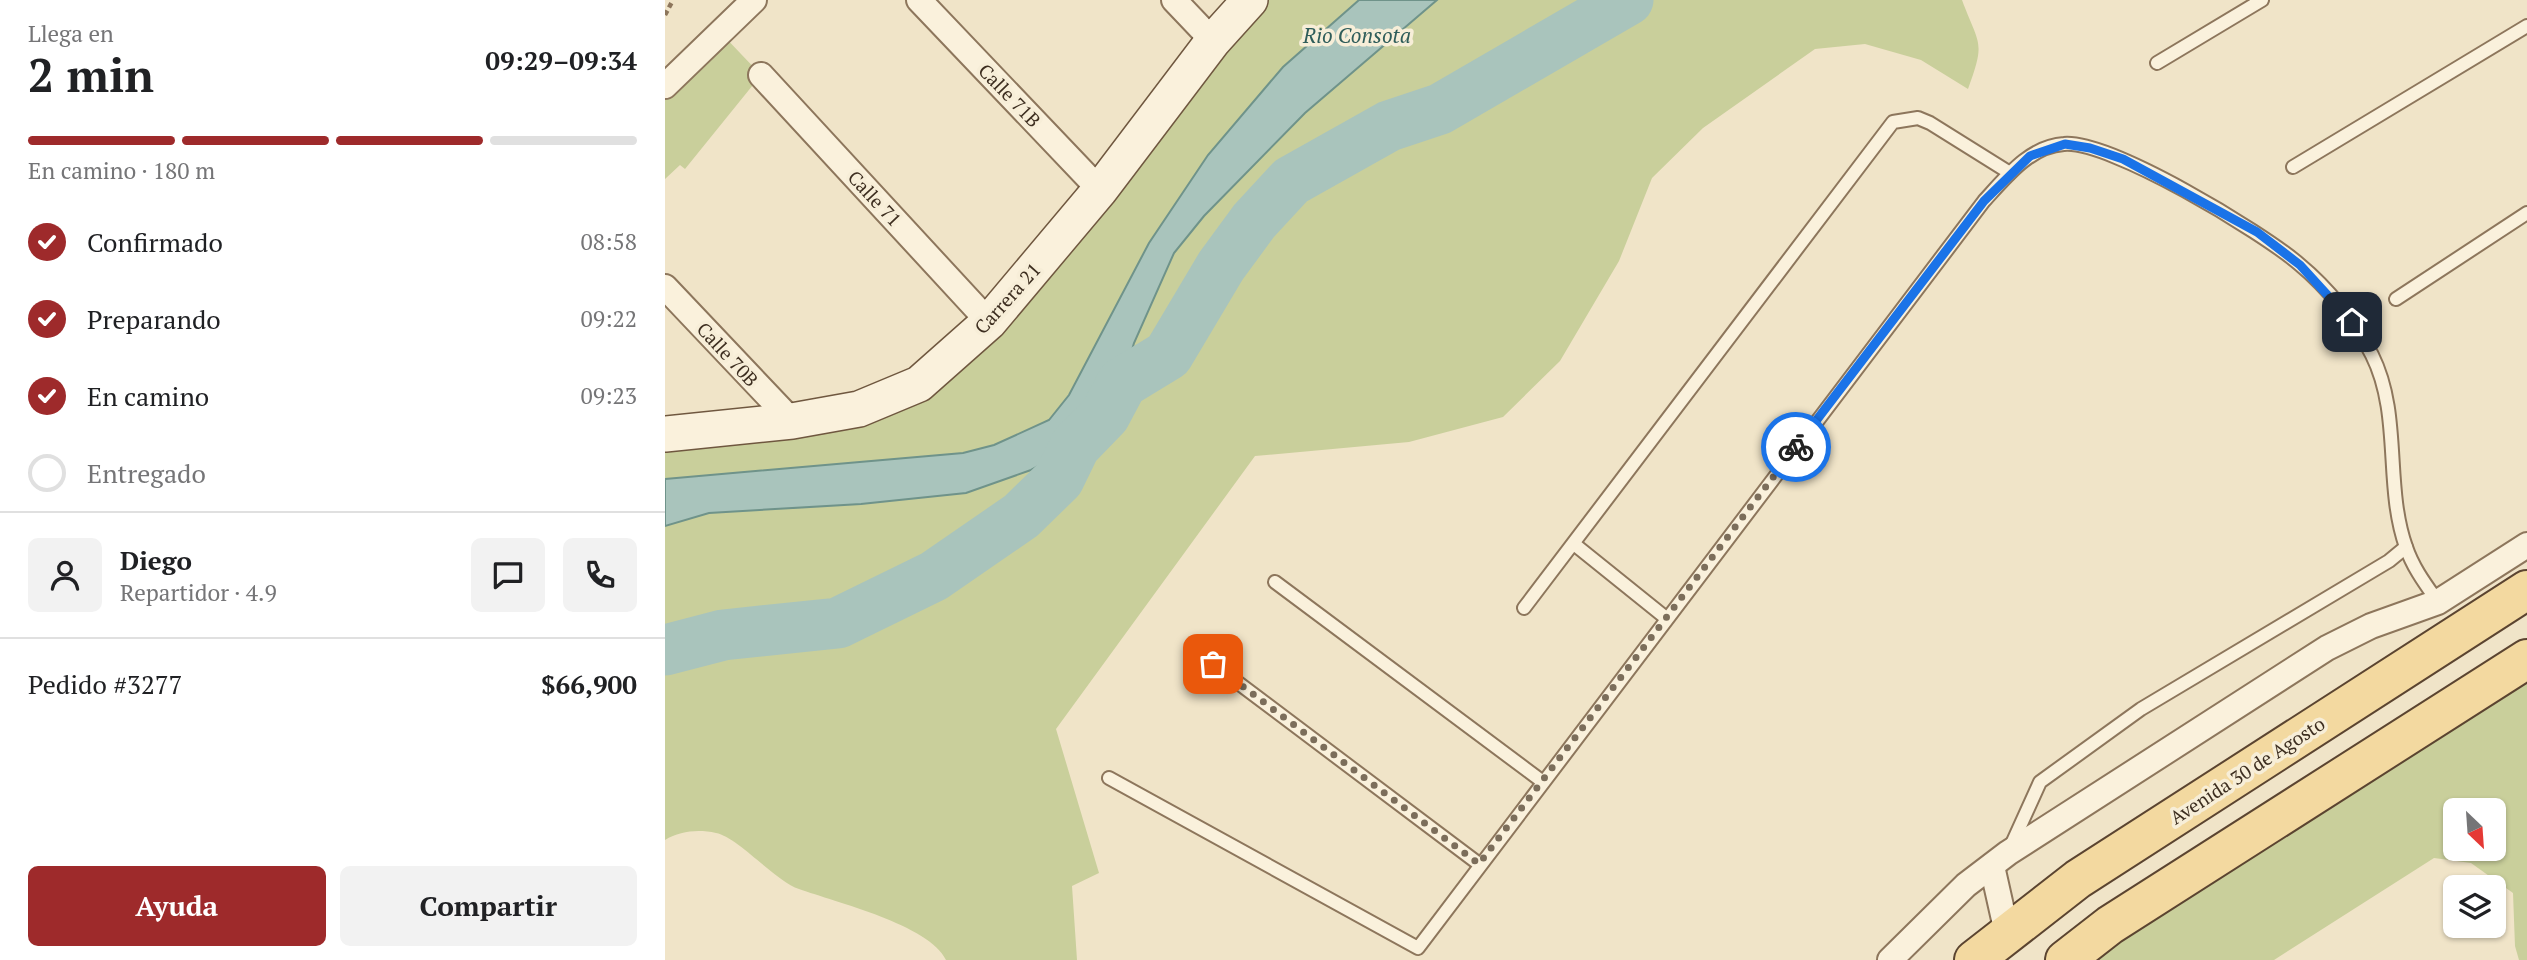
<!DOCTYPE html>
<html lang="es">
<head>
<meta charset="utf-8">
<style>
  body { margin:0; font-family:"PT Serif",serif; background:#f2f2f2; color:#202124; height:100vh; display:flex; flex-direction:column; font-size:26px; white-space:nowrap }
  * { box-sizing:border-box; margin:0 }
  p { font-size:23px; color:#757577 }
  .icon { flex:none; width:38px; height:38px; fill:none; stroke:currentColor; stroke-width:2; stroke-linecap:round; stroke-linejoin:round }
  .map { position:relative; flex:1; overflow:hidden }
  .details { display:flex; flex-direction:column; background:#fff; width:665px }
  .details>* { flex:none }
  .needle { width:46px; rotate:155deg }
  .tools { position:absolute; left:1778px; top:798px; display:grid; gap:14px }
  .tools a { display:grid; place-items:center; width:63px; height:63px; border-radius:10px; background:#fff; box-shadow:0 2px 5px #0004; font-size:35px }
  .pin { position:absolute; display:grid; place-items:center; width:60px; height:60px; color:#fff; margin:-30px; border-radius:14px; box-shadow:0 4px 10px #0006 }
  .courier { position:absolute; display:grid; place-items:center; width:70px; height:70px; margin:-35px; border:5px solid #1a73e8; border-radius:50%; background:#fff; color:#222; box-shadow:0 2px 9px #0007 }
  .summary em { font-style:normal; font-weight:800 }
  .summary div { display:flex; flex-direction:column-reverse }
  .summary { display:flex; align-items:center; justify-content:space-between; height:119px; padding:0 28px }
  h1 { font-size:46px; font-weight:800; line-height:52px }
  .bar { display:grid; grid-template-columns:repeat(4,1fr); gap:10px 7px; align-content:center; height:84px; padding:0 28px }
  .bar i { height:9px; border-radius:5px; background:#e0e0e0 }
  .bar .selected { background:#9e2a2b }
  .bar p { grid-column:span 4 }
  .line { display:flex; align-items:center; gap:18px; padding:0 28px; border-top:2px solid #e0e0e0 }
  .line div { flex:1 }
  .round { display:grid; place-items:center; flex:none; width:74px; height:74px; border-radius:10px; background:#f2f2f2 }
  ol { padding:0 28px; list-style:none }
  li { display:flex; align-items:center; gap:21px; height:77px }
  li p { margin-inline-start:auto }
  li .icon { padding:7px; border-radius:50%; background:#9e2a2b; color:#fff; stroke-width:4 }
  li:last-child { color:#757577 }
  li i { width:38px; height:38px; border:4px solid #e0e0e0; border-radius:50% }
  .action { display:flex; gap:14px; margin-top:auto; padding:14px 28px }
  .action a { flex:1; height:80px; border-radius:10px; background:#9e2a2b; color:#fff; font-size:28px; font-weight:800; line-height:80px; text-align:center }
  .action a+a { background:#f2f2f2; color:#202124 }
  main { display:flex; flex:1; min-height:0 }
  .map>svg:first-child { display:block }
</style>
</head>
<body>
<main>
<section class="details">
<div class="summary"><div><h1>2 min</h1><p>Llega en</p></div><em>09:29–09:34</em></div>
<div class="bar"><i class="selected"></i><i class="selected"></i><i class="selected"></i><i></i><p>En camino · 180 m</p></div>
<ol>
<li><svg class="icon" aria-label="check" viewBox="0 0 24 24"><path d="M5 12l5 5 9-10"/></svg>Confirmado<p>08:58</p></li>
<li><svg class="icon" aria-label="check" viewBox="0 0 24 24"><path d="M5 12l5 5 9-10"/></svg>Preparando<p>09:22</p></li>
<li><svg class="icon" aria-label="check" viewBox="0 0 24 24"><path d="M5 12l5 5 9-10"/></svg>En camino<p>09:23</p></li>
<li><i></i>Entregado</li>
</ol>
<div class="line" style="height:126px"><a class="round"><svg class="icon" aria-label="person" viewBox="0 0 24 24"><circle cx="12" cy="8" r="4"/><path d="M4 21q1-7 8-7t8 7"/></svg></a><div><b>Diego</b><p>Repartidor · 4.9</p></div><a class="round"><svg class="icon" aria-label="chat" viewBox="0 0 24 24"><path d="M4 5h16v11H9l-5 4z"/></svg></a><a class="round"><svg class="icon" aria-label="phone" viewBox="0 0 24 24"><path d="M5 4h4l2 5-3 2q2 4 5 5l2-3 5 2v4C11 20 4 13 5 4z"/></svg></a></div>
<div class="line" style="height:91px"><div>Pedido #3277</div><b>$66,900</b></div>
<div class="action"><a>Ayuda</a><a>Compartir</a></div>
</section>
<div class="map">
<svg width="1862" height="960" viewBox="0 0 1862 960">
  <rect width="100%" height="100%" fill="#f0e4c8"/>
  <!-- green -->
  <g fill="#c9cf9b" fill-rule="evenodd">
    <polygon points="585,0 694,0 618,67 543,155 484,243 404,395 384,420 329,445 298,453 0,479 0,434 254,384"/>
    <path d="M772,0h525c17,46 24,40 6,89l-47,-29 -56,-16 -50,5 -112,79 -51,50 -33,83 -59,100 -57,56 -94,25 -154,14 -199,273 43,144 -27,13 5,74h-131c-16,-35 -111,-58 -147,-71 -24,-8 -61,-52 -83,-56 -18,-4 -36,-2 -51,7v-314l44,-13 152,-9 46,-6 198,-83 17,-32 12,-40 40,-90 30,-37 101,-103z"/>
    <polygon points="56,33 96,75 20,169 15,165 0,179 0,86"/>
    <path d="M1862,659v301h-8l-4,-14 -2,-53 -42,-30 -37,-5 -160,102h-209zM1790,810h39v39h-39z"/>
  </g>
  <!-- water -->
  <polygon fill="#a9c4bc" stroke="#6f938a" stroke-width="2" points="694,0 772,0 640,113 539,216 509,253 469,343 457,383 440,415 410,446 366,470 301,493 196,504 44,513 0,526 0,479 298,453 329,445 384,420 404,395 484,243 543,155 618,67"/>
  <g fill="none" stroke-linecap="round" stroke-linejoin="round">
    <!-- river -->
    <polyline stroke="#a9c4bc" stroke-width="51" points="0,650 58,635 173,623 269,576 356,516 394,479 410,446 440,415 457,383 503,355 556,266 589,221 626,181 724,126 775,109 963,0"/>
    <!-- lane casing -->
    <g stroke="#8d765c" stroke-width="16">
      <g id="lane">
        <polyline points="1492,63 1597,0"/>
        <polyline points="1628,167 1862,26"/>
        <polyline points="1731,299 1862,213"/>
        <polyline points="909,544 1001,618"/>
        <polyline points="610,582 878,782"/>
        <polyline points="859,608 1228,122 1253,118 1265,123 1345,173"/>
        <polyline points="548,664 814,864"/>
        <path d="M444,778l309,170 566,-747c22,-24 46,-55 80,-57 46,-4 198,88 235,120 29,24 56,57 73,91 30,60 12,130 34,192 7,21 20,38 32,55"/>
        <polyline points="1346,846 1375,782 1476,709 1724,561 1741,547"/>
      </g>
    </g>
    <!-- street casing -->
    <g stroke="#8d765c" stroke-width="28">
      <g id="street">
        <polyline points="254,0 435,190"/>
        <polyline points="509,0 548,41"/>
        <polyline points="96,75 324,322"/>
        <polyline points="0,86 89,0"/>
        <polyline points="0,287 127,421"/>
        <polyline points="1327,866 1342,933"/>
        <polyline points="1225,960 1301,885 1343,853 1662,648 1706,626 1773,602 1862,545"/>
      </g>
    </g>
    <!-- secondary casing -->
    <g stroke="#6f573f" stroke-width="38">
      <polyline id="secondary" points="0,434 127,421 194,409 254,384 324,322 435,190 548,41 585,0"/>
    </g>
    <!-- primary casing -->
    <g stroke="#5b4430" stroke-width="42">
      <g id="primary">
        <polyline points="1309,960 1413,879 1862,590"/>
        <polyline points="1400,960 1445,925 1862,659"/>
      </g>
    </g>
    <!-- path -->
    <polyline stroke="#8d765c" stroke-width="4.5" stroke-dasharray="5 3.5" stroke-linecap="butt" points="0,15 8,0"/>
    <!-- lane -->
    <use href="#lane" stroke="#faf1dc" stroke-width="12"/>
    <!-- street -->
    <use href="#street" stroke="#faf1dc" stroke-width="24"/>
    <!-- secondary -->
    <use href="#secondary" stroke="#faf1dc" stroke-width="35"/>
    <!-- primary -->
    <use href="#primary" stroke="#f3d9a0" stroke-width="38"/>
  </g>
  <g fill="none" stroke-linecap="round" stroke-linejoin="round">
    <!-- done -->
    <polyline stroke="#7c6e5b" stroke-width="7" stroke-dasharray="0 12.6" points="548,664 814,864 1131,447"/>
    <!-- route -->
    <polyline stroke="#1a73e8" stroke-width="9" points="1131,447 1319,201 1365,156 1400,144 1425,148 1458,159 1592,232 1635,265 1687,322"/>
  </g>
  <g text-anchor="middle" dominant-baseline="central" stroke-width="7" stroke-linejoin="round" paint-order="stroke">
    <!-- street labels -->
    <g font-size="19" fill="#3d2e20" stroke="#f7eed8">
      <text transform="translate(345 95) rotate(46)">Calle 71B</text>
      <text transform="translate(210 198) rotate(47)">Calle 71</text>
      <text transform="translate(342 298) rotate(-48)">Carrera 21</text>
      <text transform="translate(63 354) rotate(47)">Calle 70B</text>
      <text transform="translate(1582 770) rotate(-33)">Avenida 30 de Agosto</text>
    </g>
    <!-- water labels -->
    <g font-size="21" font-style="italic" fill="#2f5d5a" stroke="#f7eed8">
      <text x="692" y="35">Rio Consota</text>
    </g>
  </g>
</svg>
<div class="tools">
<a><svg class="needle" viewBox="-14 -14 28 28"><path d="M0-13l5 13h-10z" fill="#e53935"/><path d="M0 13l5-13h-10z" fill="#757577"/></svg></a>
<a><svg class="icon" aria-label="layers" viewBox="0 0 24 24"><path d="M12 4l9 5-9 5-9-5zM3 14l9 5 9-5"/></svg></a>
</div>
<div class="pin" style="left:548px;top:664px;background:#ea580c"><svg class="icon" aria-label="bag" viewBox="0 0 24 24"><path d="M5 8h14l-1 12H6zM9 8a3 3 0 0 1 6 0"/></svg></div>
<div class="pin" style="left:1687px;top:322px;background:#1f2937"><svg class="icon" aria-label="home" viewBox="0 0 24 24"><path d="M3 11l9-7 9 7M6 9v11h12V9"/></svg></div>
<div class="courier" style="left:1131px;top:447px"><svg class="icon" aria-label="bike" viewBox="0 0 24 24"><circle cx="6" cy="16" r="4"/><circle cx="18" cy="16" r="4"/><path d="M6 16l4-8h5l3 8M10 8l3 8H6M13 5h3"/></svg></div>
</div>
</main>
</body>
</html>
